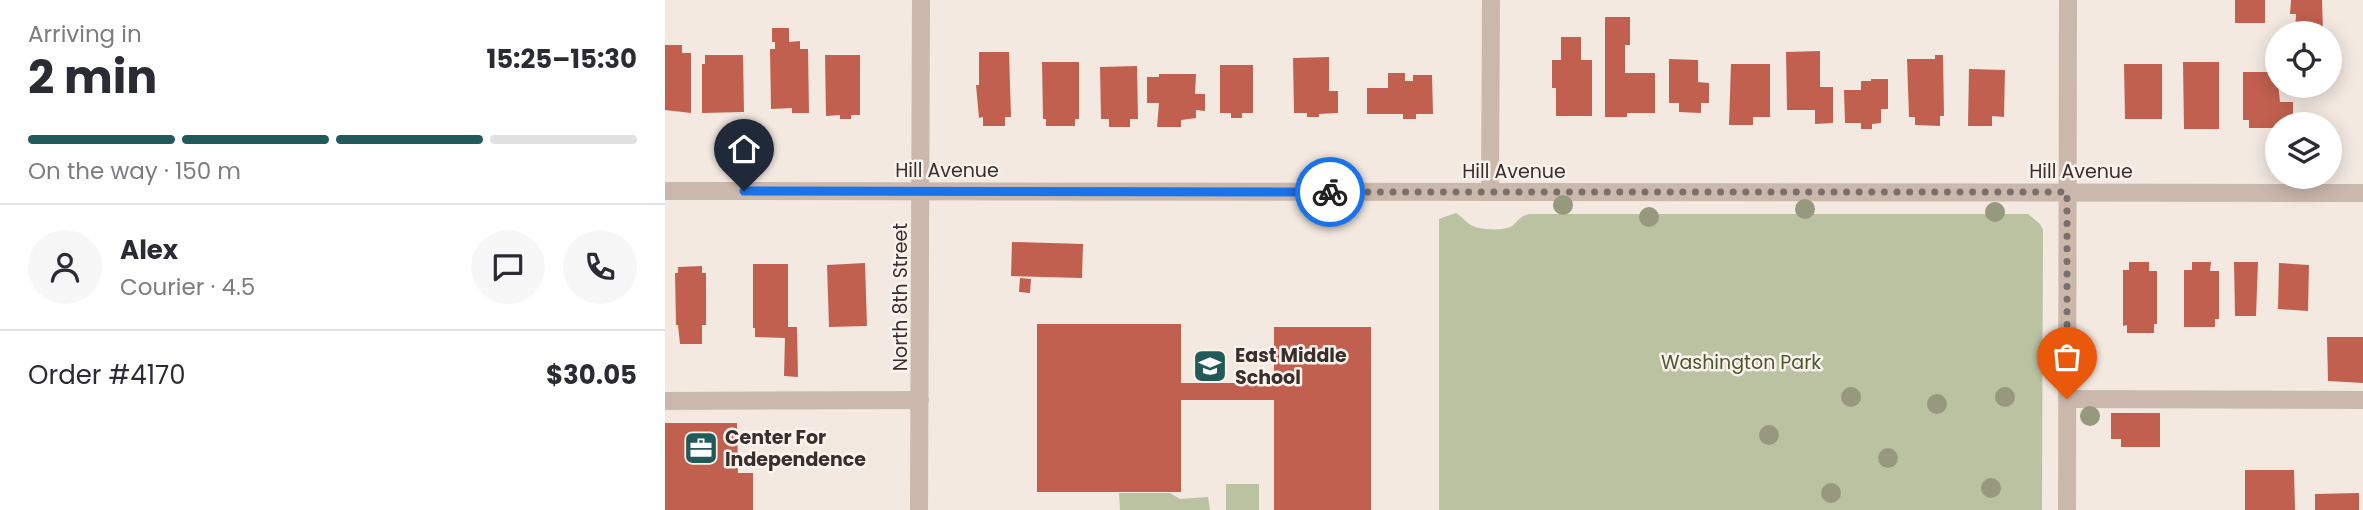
<!DOCTYPE html>
<html lang="en">
<head>
<meta charset="utf-8">
<style>
  body { margin:0; font-family:Poppins,sans-serif; background:#f7f7f7; color:#2b2b33; height:100vh; display:flex; flex-direction:column; font-size:26px; white-space:nowrap }
  * { box-sizing:border-box; margin:0 }
  p { font-size:23px; color:#7c7c81 }
  .icon { flex:none; width:38px; height:38px; fill:none; stroke:currentColor; stroke-width:2; stroke-linecap:round; stroke-linejoin:round }
  .map { position:relative; flex:1; overflow:hidden }
  .details { display:flex; flex-direction:column; background:#fff; width:665px }
  .details>* { flex:none }
  .fabs { position:absolute; left:1600px; top:21px; display:grid; gap:14px }
  .fabs a { display:grid; place-items:center; width:77px; height:77px; border-radius:50%; background:#fff; box-shadow:0 4px 18px #0003; font-size:35px }
  .pin { position:absolute; display:grid; place-items:center; width:60px; height:60px; color:#fff; margin:-72px -30px; border-radius:50% 50% 50% 0; rotate:-45deg; box-shadow:0 0 7px #0007 }
  .pin .icon { rotate:45deg }
  .courier { position:absolute; display:grid; place-items:center; width:70px; height:70px; margin:-35px; border:5px solid #1a73e8; border-radius:50%; background:#fff; color:#222; box-shadow:0 2px 9px #0007 }
  .overview em { font-style:normal; font-weight:700 }
  .overview div { display:flex; flex-direction:column-reverse }
  .overview { display:flex; align-items:center; justify-content:space-between; height:119px; padding:0 28px }
  h1 { font-size:46px; font-weight:700; line-height:52px }
  .bar { display:grid; grid-template-columns:repeat(4,1fr); gap:10px 7px; align-content:center; height:84px; padding:0 28px }
  .bar i { height:9px; border-radius:5px; background:#e1e1e2 }
  .bar .on { background:#215a58 }
  .bar p { grid-column:span 4 }
  .line { display:flex; align-items:center; gap:18px; padding:0 28px; border-top:2px solid #e1e1e2 }
  .line div { flex:1 }
  .round { display:grid; place-items:center; flex:none; width:74px; height:74px; border-radius:37px; background:#f7f7f7 }
  main { display:flex; flex:1; min-height:0 }
  .map>svg:first-child { display:block }
</style>
</head>
<body>
<main>
<section class="details">
<div class="overview"><div><h1>2 min</h1><p>Arriving in</p></div><em>15:25–15:30</em></div>
<div class="bar"><i class="on"></i><i class="on"></i><i class="on"></i><i></i><p>On the way · 150 m</p></div>
<div class="line" style="height:126px"><a class="round"><svg class="icon" aria-label="person" viewBox="0 0 24 24"><circle cx="12" cy="8" r="4"/><path d="M4 21q1-7 8-7t8 7"/></svg></a><div><b>Alex</b><p>Courier · 4.5</p></div><a class="round"><svg class="icon" aria-label="chat" viewBox="0 0 24 24"><path d="M4 5h16v11H9l-5 4z"/></svg></a><a class="round"><svg class="icon" aria-label="phone" viewBox="0 0 24 24"><path d="M5 4h4l2 5-3 2q2 4 5 5l2-3 5 2v4C11 20 4 13 5 4z"/></svg></a></div>
<div class="line" style="height:91px"><div>Order #4170</div><b>$30.05</b></div>
</section>
<div class="map">
<svg width="1698" height="510" viewBox="0 0 1698 510">
  <rect width="100%" height="100%" fill="#f3e9e1"/>
  <!-- green -->
  <g fill="#bac2a1">
    <path d="M791,213c7,4 11,11 17,13 8,4 31,5 39,0 7,-5 8,-10 17,-12h499l12,10 3,6 -1,280h-603v-291z"/>
    <rect x="561" y="484" width="33" height="26"/>
    <polygon points="454,493 505,493 515,499 543,497 545,510 455,510"/>
  </g>
  <!-- building -->
  <g fill="#c2604f">
    <rect x="1570" y="0" width="30" height="23"/>
    <polygon points="1626,0 1657,0 1658,33 1630,33 1631,14 1625,14"/>
    <polygon points="940,17 965,17 965,45 960,45 960,73 990,73 990,113 962,113 962,117 940,117"/>
    <polygon points="107,28 124,28 124,42 135,41 135,49 143,49 144,113 127,113 127,108 106,109 105,49 110,49 110,42 107,42"/>
    <polygon points="896,37 916,37 916,60 927,60 927,116 891,116 891,88 887,88 887,60 896,60"/>
    <polygon points="0,45 17,45 17,53 26,53 26,113 0,110"/>
    <polygon points="1155,51 1155,87 1168,87 1168,123 1150,124 1150,110 1122,110 1121,52"/>
    <polygon points="314,52 344,52 346,117 340,117 340,126 318,126 318,117 314,118 311,85 314,85"/>
    <polygon points="40,55 78,55 79,112 37,113 37,64 40,64"/>
    <polygon points="160,55 195,55 195,115 186,115 186,119 175,119 175,115 161,116"/>
    <polygon points="1270,55 1278,55 1279,116 1275,116 1275,126 1250,125 1250,117 1244,117 1242,59 1270,59"/>
    <polygon points="664,57 664,91 673,91 673,113 654,114 654,117 642,117 642,113 629,113 628,58"/>
    <polygon points="1004,59 1033,60 1033,82 1044,83 1044,103 1036,103 1036,113 1014,112 1014,103 1004,103"/>
    <polygon points="377,62 414,62 414,119 410,119 410,126 381,126 381,119 378,119"/>
    <polygon points="1518,62 1554,62 1554,129 1519,129"/>
    <polygon points="1066,64 1105,64 1105,117 1088,117 1088,125 1064,125"/>
    <polygon points="1459,64 1497,64 1497,119 1460,119"/>
    <polygon points="555,65 588,65 588,113 577,113 577,118 566,118 566,113 555,113"/>
    <polygon points="472,66 473,119 465,119 465,127 444,127 444,119 436,119 435,67"/>
    <polygon points="1304,69 1340,70 1339,117 1327,116 1327,126 1303,126"/>
    <polygon points="1578,72 1612,72 1615,102 1628,102 1628,124 1612,124 1609,128 1584,128 1584,120 1578,120"/>
    <polygon points="723,73 740,73 740,81 748,81 748,75 767,75 768,114 751,114 751,119 738,119 738,114 702,114 702,88 723,88"/>
    <polygon points="494,74 531,74 530,94 540,94 540,111 531,110 531,118 516,120 516,127 492,127 494,103 482,103 482,77 494,77"/>
    <polygon points="1206,79 1223,79 1223,109 1216,109 1216,123 1207,124 1207,129 1196,129 1196,123 1180,123 1179,90 1196,90 1196,81 1206,81"/>
    <polygon points="347,242 418,244 417,278 346,276"/>
    <polygon points="1464,262 1484,262 1484,271 1492,271 1492,324 1489,324 1489,333 1462,333 1462,325 1458,326 1458,270 1464,270"/>
    <polygon points="1527,262 1546,262 1545,271 1554,271 1554,319 1550,319 1550,327 1519,327 1519,270 1527,270"/>
    <polygon points="1569,262 1593,262 1591,316 1570,316"/>
    <polygon points="200,263 202,326 164,327 162,265"/>
    <polygon points="1614,263 1644,265 1643,311 1613,309"/>
    <polygon points="88,264 123,264 123,327 132,327 133,377 119,376 120,338 90,337 90,328 88,328"/>
    <polygon points="37,266 37,273 41,273 41,325 37,325 37,344 15,344 13,325 11,325 10,273 13,273 13,267"/>
    <polygon points="355,278 366,279 365,293 354,292"/>
    <polygon points="372,324 516,324 516,383 609,383 609,327 706,327 706,510 609,510 609,400 516,400 516,492 372,492"/>
    <polygon points="1662,337 1698,337 1698,383 1663,381"/>
    <polygon points="1446,413 1495,413 1495,447 1456,447 1456,439 1446,439"/>
    <polygon points="0,423 72,423 73,473 88,473 88,510 0,510"/>
    <polygon points="1580,470 1629,470 1630,510 1580,510"/>
    <polygon points="1694,493 1694,510 1650,510 1650,494"/>
  </g>
  <g fill="none" stroke-linecap="round" stroke-linejoin="round">
    <!-- minor -->
    <g stroke="#cbb8ac" stroke-width="18">
      <polyline points="0,191 1698,193"/>
      <polyline points="825,192 826,0"/>
      <polyline points="1402,399 1698,400"/>
      <polyline points="0,401 255,400"/>
      <polyline points="254,510 256,0"/>
      <polyline points="1402,510 1403,0"/>
    </g>
  </g>
  <!-- trees -->
  <g fill="#97997f">
    <circle cx="898" cy="205" r="10"/>
    <circle cx="1140" cy="209" r="10"/>
    <circle cx="1330" cy="212" r="10"/>
    <circle cx="984" cy="217" r="10"/>
    <circle cx="1186" cy="397" r="10"/>
    <circle cx="1340" cy="397" r="10"/>
    <circle cx="1272" cy="404" r="10"/>
    <circle cx="1425" cy="416" r="10"/>
    <circle cx="1104" cy="435" r="10"/>
    <circle cx="1223" cy="458" r="10"/>
    <circle cx="1326" cy="488" r="10"/>
    <circle cx="1166" cy="493" r="10"/>
  </g>
  <g fill="none" stroke-linecap="round" stroke-linejoin="round">
    <!-- done -->
    <polyline stroke="#7a6f6b" stroke-width="7" stroke-dasharray="0 12.6" points="665,192 1402,192 1402,399"/>
    <!-- route -->
    <polyline stroke="#1a73e8" stroke-width="9" points="79,191 665,192"/>
  </g>
  <!-- icons -->
  <defs>
    <g id="school-square" transform="scale(1.75)"><rect x="-9" y="-9" width="18" height="18" rx="4" fill="#215a58" stroke="#faf3ed"/><path d="M0-5L7-2L0 1L-7-2ZM-4 1L0 2.5L4 1V4Q0 6-4 4Z" fill="#fff"/></g>
    <g id="office-square" transform="scale(1.75)"><rect x="-9" y="-9" width="18" height="18" rx="4" fill="#215a58" stroke="#faf3ed"/><path d="M-6-3h4V-5.5h4V-3h4V5H-6ZM-1-4.5V-3h2v-1.5ZM-6 0V1H6V0Z" fill="#fff"/></g>
  </defs>
  <g fill-rule="evenodd">
    <use href="#school-square" x="545" y="366"/>
    <use href="#office-square" x="36" y="448"/>
  </g>
  <g text-anchor="middle" dominant-baseline="central" stroke-width="5" stroke-linejoin="round" paint-order="stroke">
    <!-- street labels -->
    <g font-size="19" fill="#392e2b" stroke="#faf3ed">
      <text x="282" y="170">Hill Avenue</text>
      <text x="849" y="171">Hill Avenue</text>
      <text x="1416" y="171">Hill Avenue</text>
      <text transform="translate(235 297) rotate(-90)">North 8th Street</text>
    </g>
    <!-- poi labels -->
    <g font-size="19" font-weight="bold" fill="#392e2b" stroke="#faf3ed" text-anchor="start">
      <text x="570" y="355">East Middle<tspan x="570" dy="22">School</tspan></text>
      <text x="60" y="437">Center For<tspan x="60" dy="22">Independence</tspan></text>
    </g>
    <!-- park labels -->
    <g font-size="19" fill="#4c572f" stroke="#faf3ed">
      <text x="1076" y="362">Washington Park</text>
    </g>
  </g>
</svg>
<div class="fabs">
<a><svg class="icon" aria-label="locate" viewBox="0 0 24 24"><circle cx="12" cy="12" r="6"/><path d="M12 2v4M12 18v4M2 12h4M18 12h4"/></svg></a>
<a><svg class="icon" aria-label="layers" viewBox="0 0 24 24"><path d="M12 4l9 5-9 5-9-5zM3 14l9 5 9-5"/></svg></a>
</div>
<div class="pin" style="left:1402px;top:399px;background:#ea580c"><svg class="icon" aria-label="bag" viewBox="0 0 24 24"><path d="M5 8h14l-1 12H6zM9 8a3 3 0 0 1 6 0"/></svg></div>
<div class="pin" style="left:79px;top:191px;background:#1f2937"><svg class="icon" aria-label="home" viewBox="0 0 24 24"><path d="M3 11l9-7 9 7M6 9v11h12V9"/></svg></div>
<div class="courier" style="left:665px;top:192px"><svg class="icon" aria-label="bike" viewBox="0 0 24 24"><circle cx="6" cy="16" r="4"/><circle cx="18" cy="16" r="4"/><path d="M6 16l4-8h5l3 8M10 8l3 8H6M13 5h3"/></svg></div>
</div>
</main>
</body>
</html>
